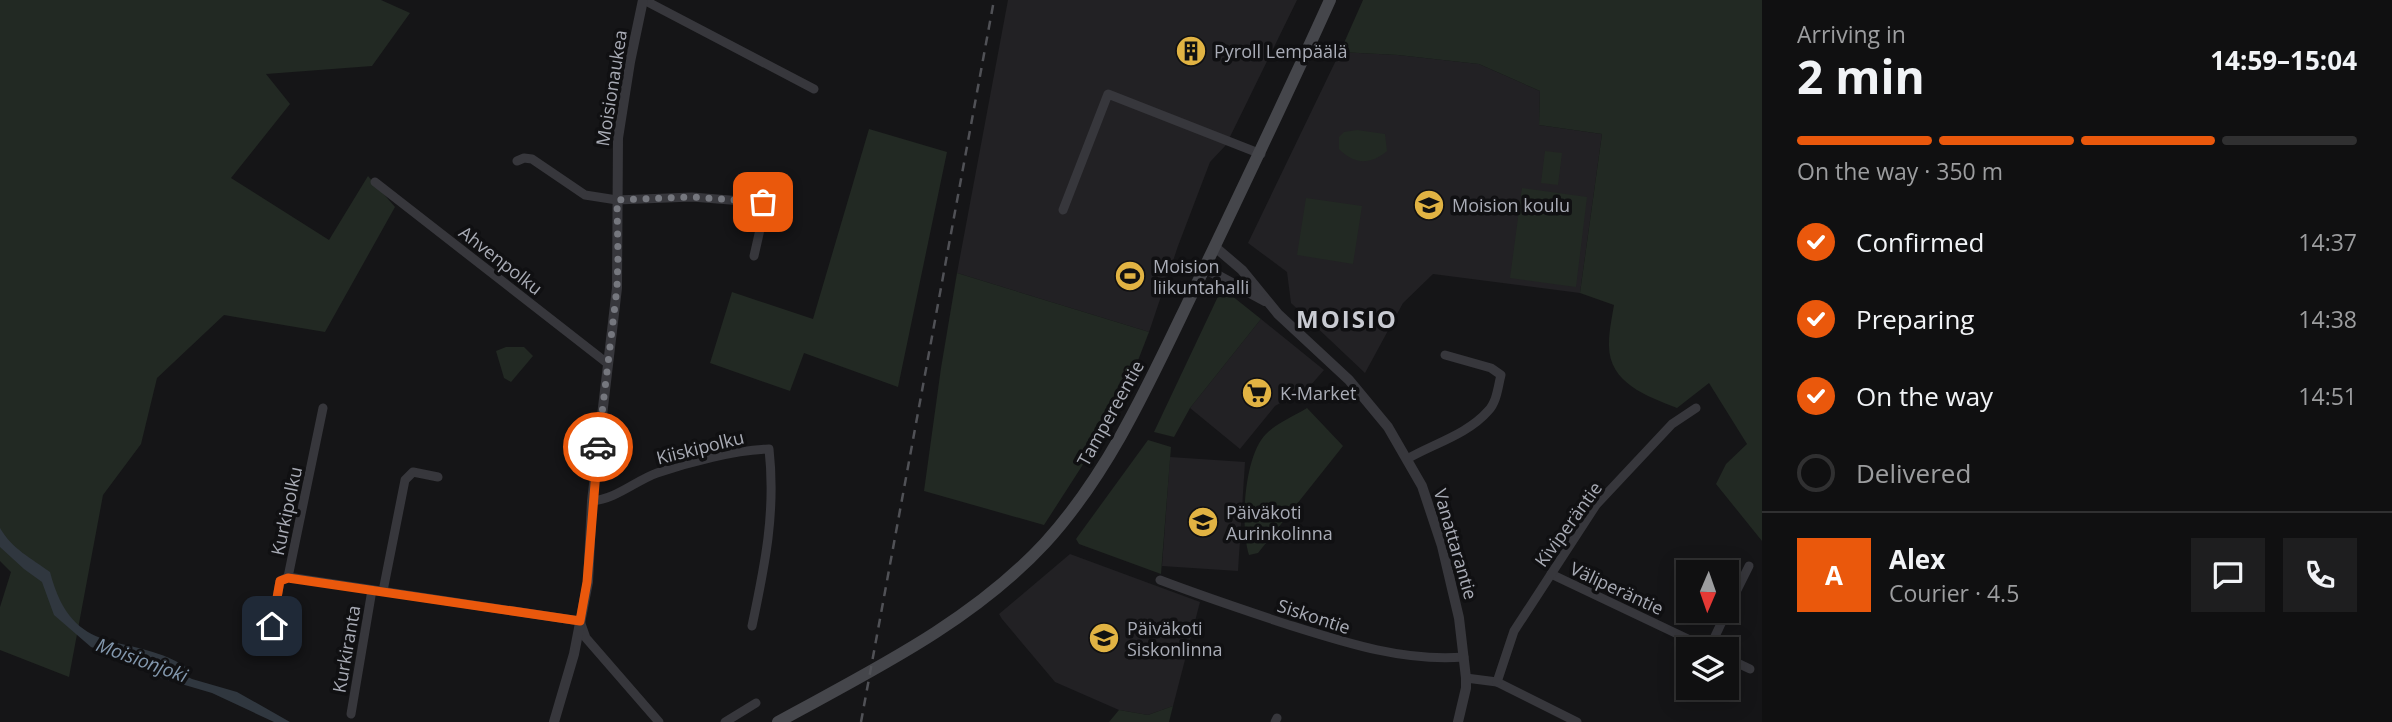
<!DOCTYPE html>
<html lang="en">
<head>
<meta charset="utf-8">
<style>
  body { margin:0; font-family:"Open Sans",sans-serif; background:#1e1e1f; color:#f1f3f6; height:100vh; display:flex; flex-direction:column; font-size:26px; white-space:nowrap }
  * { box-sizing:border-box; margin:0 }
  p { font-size:23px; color:#9c9d9f }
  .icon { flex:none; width:38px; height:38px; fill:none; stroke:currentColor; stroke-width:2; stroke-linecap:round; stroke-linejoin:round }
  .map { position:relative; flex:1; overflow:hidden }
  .panel { display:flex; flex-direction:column; background:#101011; width:630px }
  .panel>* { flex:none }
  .needle { width:46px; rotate:182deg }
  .tools { position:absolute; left:1676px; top:560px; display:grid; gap:14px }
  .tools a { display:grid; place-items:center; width:63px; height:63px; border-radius:0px; background:#101011; box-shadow:0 4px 18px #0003,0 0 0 2px #303031; font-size:35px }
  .pin { position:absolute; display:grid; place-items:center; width:60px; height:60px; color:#fff; margin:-30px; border-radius:14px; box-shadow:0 4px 10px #0006 }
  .courier { position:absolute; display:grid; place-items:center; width:70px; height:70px; margin:-35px; border:5px solid #ea580c; border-radius:50%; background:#fff; color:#222; box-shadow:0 2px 9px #0007 }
  .head em { font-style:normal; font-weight:700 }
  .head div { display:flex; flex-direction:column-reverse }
  .head { display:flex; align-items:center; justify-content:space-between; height:119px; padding:0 35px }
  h1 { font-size:46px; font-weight:700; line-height:52px }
  .bar { display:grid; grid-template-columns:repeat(4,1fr); gap:10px 7px; align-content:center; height:84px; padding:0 35px }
  .bar i { height:9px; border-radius:5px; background:#303031 }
  .bar .active { background:#ea580c }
  .bar p { grid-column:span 4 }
  .line { display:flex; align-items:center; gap:18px; padding:0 35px; border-top:2px solid #303031 }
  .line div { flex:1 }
  .round { display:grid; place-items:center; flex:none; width:74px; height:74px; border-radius:0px; background:#1e1e1f }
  ol { padding:0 35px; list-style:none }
  li { display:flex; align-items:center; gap:21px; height:77px }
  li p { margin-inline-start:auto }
  li .icon { padding:7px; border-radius:50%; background:#ea580c; color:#fff; stroke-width:4 }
  li:last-child { color:#9c9d9f }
  li i { width:38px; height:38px; border:4px solid #303031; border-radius:50% }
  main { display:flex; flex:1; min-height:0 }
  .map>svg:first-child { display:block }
</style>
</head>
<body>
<main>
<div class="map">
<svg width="1762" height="722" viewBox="0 0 1762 722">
  <rect width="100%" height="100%" fill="#151517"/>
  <!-- built -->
  <g fill="#222124">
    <polygon points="1008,0 1297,0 1226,145 1210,162 1178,246 1149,332 957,273"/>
    <polygon points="1340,52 1398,55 1479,64 1540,91 1539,125 1602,134 1580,293 1433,274 1403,303 1365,373 1291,303 1287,272 1248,243"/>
    <polygon points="1261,319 1324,370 1310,386 1275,406 1240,449 1190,408"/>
    <polygon points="1170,457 1245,462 1238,571 1162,566"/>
    <polygon points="1070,554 1200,602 1173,706 1148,715 1119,710 1055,682 1002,619 999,614"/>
  </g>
  <!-- green -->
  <g fill="#222923">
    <polygon points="0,0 381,0 410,13 372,66 266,74 290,104 231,178 329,240 368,176 395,207 325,332 224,315 157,378 141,444 103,495 69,677 0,650 0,607 11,572 0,561"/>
    <path d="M1363,0h399v541l-46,-57 10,-20 21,-20 -38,-61 -32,25c-30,-12 -69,-25 -68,-64 0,-13 3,-27 5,-39l-34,-12 22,-159 -63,-9 1,-34 -61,-27 -81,-9 -58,-3z"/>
    <polygon points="869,129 947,152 898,387 804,353 790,391 710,363 732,292 813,319"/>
    <path d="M1357,130l28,4 2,17c-17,14 -32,14 -48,-2v-12l5,-5z"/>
    <polygon points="1545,151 1562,153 1558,185 1541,183"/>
    <polygon points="1522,188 1587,197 1576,287 1510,278"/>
    <polygon points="1306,198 1362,206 1353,264 1297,255"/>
    <polygon points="957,273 1149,332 1120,407 1044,525 924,491 941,368"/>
    <polygon points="1222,288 1261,319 1190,408 1174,437 1154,432"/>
    <polygon points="506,347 524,347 533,356 511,382 504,378 496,351"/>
    <path d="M1307,408l36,38 -85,107 -9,2c-9,-29 -5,-99 17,-121 11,-11 28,-18 41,-26z"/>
    <polygon points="1148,440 1171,447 1161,574 1079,544 1076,539"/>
    <polygon points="1173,706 1169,722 1109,722 1119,710 1148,715"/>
  </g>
  <!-- water -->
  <path fill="#30373f" d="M0,528c12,21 31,30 50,44 23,89 77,59 135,94l3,11 4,2 45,13 53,30h-16l-62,-29 -51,-15 -9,-9 -13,-6 -48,-16 -37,-32 -12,-33 -18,-13 -24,-22z"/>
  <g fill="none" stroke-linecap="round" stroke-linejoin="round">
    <!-- minor -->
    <g stroke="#37373c" stroke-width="9">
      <polyline points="644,0 814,89"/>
      <polyline points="517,161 524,158 532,159 585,195 617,200 692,197 766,203 754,256"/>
      <polyline points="375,182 607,363"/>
      <polyline points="1063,210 1108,94 1261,154"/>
      <path d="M1407,459c26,-15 61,-25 81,-48 9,-9 10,-25 13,-36l-10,-7 -46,-13"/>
      <path d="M592,501c24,-2 43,-20 65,-28 32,-11 78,-23 112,-24 7,62 -4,116 -17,177"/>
      <polyline points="1551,574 1709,649"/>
      <polyline points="288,577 580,621 586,638 659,722"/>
      <polyline points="288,577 323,408"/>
      <path d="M1160,580c42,16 84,30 126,44 57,18 117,38 178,33"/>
      <polyline points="383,591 405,480 413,472 438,477"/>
      <polyline points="1727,610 1749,566"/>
      <polyline points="268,649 280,581 288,577"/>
      <polyline points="1709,649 1727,611"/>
      <polyline points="1727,658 1750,669"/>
      <polyline points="1466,678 1497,682 1577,722"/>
      <polyline points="1497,682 1514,631 1596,505 1672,424 1696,408"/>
      <polyline points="351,714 372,590"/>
      <polyline points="725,722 756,703"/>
      <polyline points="1275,722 1277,718"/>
    </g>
    <!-- tertiary -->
    <g stroke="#37373c" stroke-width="10">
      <polyline points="1215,247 1242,270 1278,314 1349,380 1388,427 1422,486 1442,546 1459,618 1466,678 1466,688 1458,722"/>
      <polyline points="1204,268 1265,301"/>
      <polyline points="554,722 574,654 588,582 592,501 617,288 618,138 630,62 643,0"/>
    </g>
    <!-- secondary -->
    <path stroke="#45464b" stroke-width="12" d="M778,722c93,-51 194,-100 267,-179 65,-71 106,-164 148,-251 46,-97 93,-194 137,-292"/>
    <!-- rail -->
    <polyline stroke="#505156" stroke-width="2.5" stroke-dasharray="9 7" stroke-linecap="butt" points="861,722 994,0"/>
  </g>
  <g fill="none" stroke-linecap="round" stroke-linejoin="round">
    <!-- done -->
    <polyline stroke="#75777e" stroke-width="7" stroke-dasharray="0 12.6" points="598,447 617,288 618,257 617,200 692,197 763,202"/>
    <!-- route -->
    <polyline stroke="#ea580c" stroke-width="9" points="272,626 280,581 288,578 580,621 587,582 598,447"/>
  </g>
  <!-- icons -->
  <defs>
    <g id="building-disc" transform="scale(1.575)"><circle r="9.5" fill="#e1b343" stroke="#101012"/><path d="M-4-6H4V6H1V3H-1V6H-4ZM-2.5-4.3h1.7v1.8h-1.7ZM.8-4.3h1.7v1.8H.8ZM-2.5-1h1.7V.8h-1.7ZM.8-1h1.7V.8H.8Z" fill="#111"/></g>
    <g id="school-disc" transform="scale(1.575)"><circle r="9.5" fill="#e1b343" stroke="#101012"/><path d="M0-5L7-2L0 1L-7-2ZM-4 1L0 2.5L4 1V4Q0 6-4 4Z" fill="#111"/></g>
    <g id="stadium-disc" transform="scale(1.575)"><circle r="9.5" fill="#e1b343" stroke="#101012"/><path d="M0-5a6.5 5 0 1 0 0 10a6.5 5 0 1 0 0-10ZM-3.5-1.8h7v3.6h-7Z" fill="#111"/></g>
    <g id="supermarket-disc" transform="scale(1.575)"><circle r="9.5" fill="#e1b343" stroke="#101012"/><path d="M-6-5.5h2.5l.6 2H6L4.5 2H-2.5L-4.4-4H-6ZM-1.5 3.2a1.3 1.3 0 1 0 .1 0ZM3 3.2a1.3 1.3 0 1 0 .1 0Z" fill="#111"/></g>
  </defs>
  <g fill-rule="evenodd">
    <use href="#building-disc" x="1191" y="51"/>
    <use href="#school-disc" x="1429" y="205"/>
    <use href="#stadium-disc" x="1130" y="276"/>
    <use href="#supermarket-disc" x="1257" y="393"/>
    <use href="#school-disc" x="1203" y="522"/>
    <use href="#school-disc" x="1104" y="638"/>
  </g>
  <g text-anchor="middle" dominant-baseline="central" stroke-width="7" stroke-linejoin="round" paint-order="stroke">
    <!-- poi labels -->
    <g font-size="18" fill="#a9acb6" stroke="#101012" text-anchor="start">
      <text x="1214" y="51">Pyroll Lempäälä</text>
      <text x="1452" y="205">Moision koulu</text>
      <text x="1153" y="266">Moision<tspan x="1153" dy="21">liikuntahalli</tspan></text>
      <text x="1280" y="393">K-Market</text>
      <text x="1226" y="512">Päiväkoti<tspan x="1226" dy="21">Aurinkolinna</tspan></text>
      <text x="1127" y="628">Päiväkoti<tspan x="1127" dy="21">Siskonlinna</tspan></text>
    </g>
    <!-- street labels -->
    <g font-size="18" fill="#a9acb6" stroke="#101012">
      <text transform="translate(611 88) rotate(-81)">Moisionaukea</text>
      <text transform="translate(501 260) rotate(38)">Ahvenpolku</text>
      <text transform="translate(1110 413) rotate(-61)">Tampereentie</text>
      <text transform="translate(700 447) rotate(-14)">Kiiskipolku</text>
      <text transform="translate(286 511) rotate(-78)">Kurkipolku</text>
      <text transform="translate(1568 524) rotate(-54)">Kiviperäntie</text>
      <text transform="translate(1456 544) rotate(74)">Vanattarantie</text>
      <text transform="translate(1617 588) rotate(25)">Väliperäntie</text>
      <text transform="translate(1314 616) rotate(18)">Siskontie</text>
      <text transform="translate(346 649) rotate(-80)">Kurkiranta</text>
    </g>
    <!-- water labels -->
    <g font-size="19" font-style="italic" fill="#8398ae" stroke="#101012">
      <text transform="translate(142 660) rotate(20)">Moisionjoki</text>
    </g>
    <!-- district labels -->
    <g font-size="24" font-weight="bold" letter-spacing="2" fill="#c9cbd2" stroke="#101012">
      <text x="1347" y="318">MOISIO</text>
    </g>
  </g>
</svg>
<div class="tools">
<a><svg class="needle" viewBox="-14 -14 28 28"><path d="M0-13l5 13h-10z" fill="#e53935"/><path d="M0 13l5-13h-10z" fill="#9c9d9f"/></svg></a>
<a><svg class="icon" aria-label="layers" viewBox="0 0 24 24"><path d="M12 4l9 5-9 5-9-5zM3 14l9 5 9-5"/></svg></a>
</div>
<div class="pin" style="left:763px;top:202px;background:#ea580c"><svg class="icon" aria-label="bag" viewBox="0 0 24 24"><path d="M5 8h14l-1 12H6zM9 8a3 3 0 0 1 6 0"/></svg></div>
<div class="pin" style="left:272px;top:626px;background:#1f2937"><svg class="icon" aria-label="home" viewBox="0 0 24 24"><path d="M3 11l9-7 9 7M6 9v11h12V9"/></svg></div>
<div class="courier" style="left:598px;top:447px"><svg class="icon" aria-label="car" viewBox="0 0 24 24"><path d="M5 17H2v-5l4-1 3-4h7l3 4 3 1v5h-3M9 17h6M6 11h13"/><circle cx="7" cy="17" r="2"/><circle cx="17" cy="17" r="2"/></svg></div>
</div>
<section class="panel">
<div class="head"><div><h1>2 min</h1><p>Arriving in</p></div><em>14:59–15:04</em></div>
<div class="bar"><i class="active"></i><i class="active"></i><i class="active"></i><i></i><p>On the way · 350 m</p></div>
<ol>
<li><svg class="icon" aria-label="check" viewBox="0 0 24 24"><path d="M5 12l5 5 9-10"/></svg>Confirmed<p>14:37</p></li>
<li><svg class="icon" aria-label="check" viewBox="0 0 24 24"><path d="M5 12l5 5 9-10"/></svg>Preparing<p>14:38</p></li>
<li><svg class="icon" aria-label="check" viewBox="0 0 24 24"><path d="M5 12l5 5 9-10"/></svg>On the way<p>14:51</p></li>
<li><i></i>Delivered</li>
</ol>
<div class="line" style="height:126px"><b class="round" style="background:#ea580c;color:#fff">A</b><div><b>Alex</b><p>Courier · 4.5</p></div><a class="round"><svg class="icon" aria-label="chat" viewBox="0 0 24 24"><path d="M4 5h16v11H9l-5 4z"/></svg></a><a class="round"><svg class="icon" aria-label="phone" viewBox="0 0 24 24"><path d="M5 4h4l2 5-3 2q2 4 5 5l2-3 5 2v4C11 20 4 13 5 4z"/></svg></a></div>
</section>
</main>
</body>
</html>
